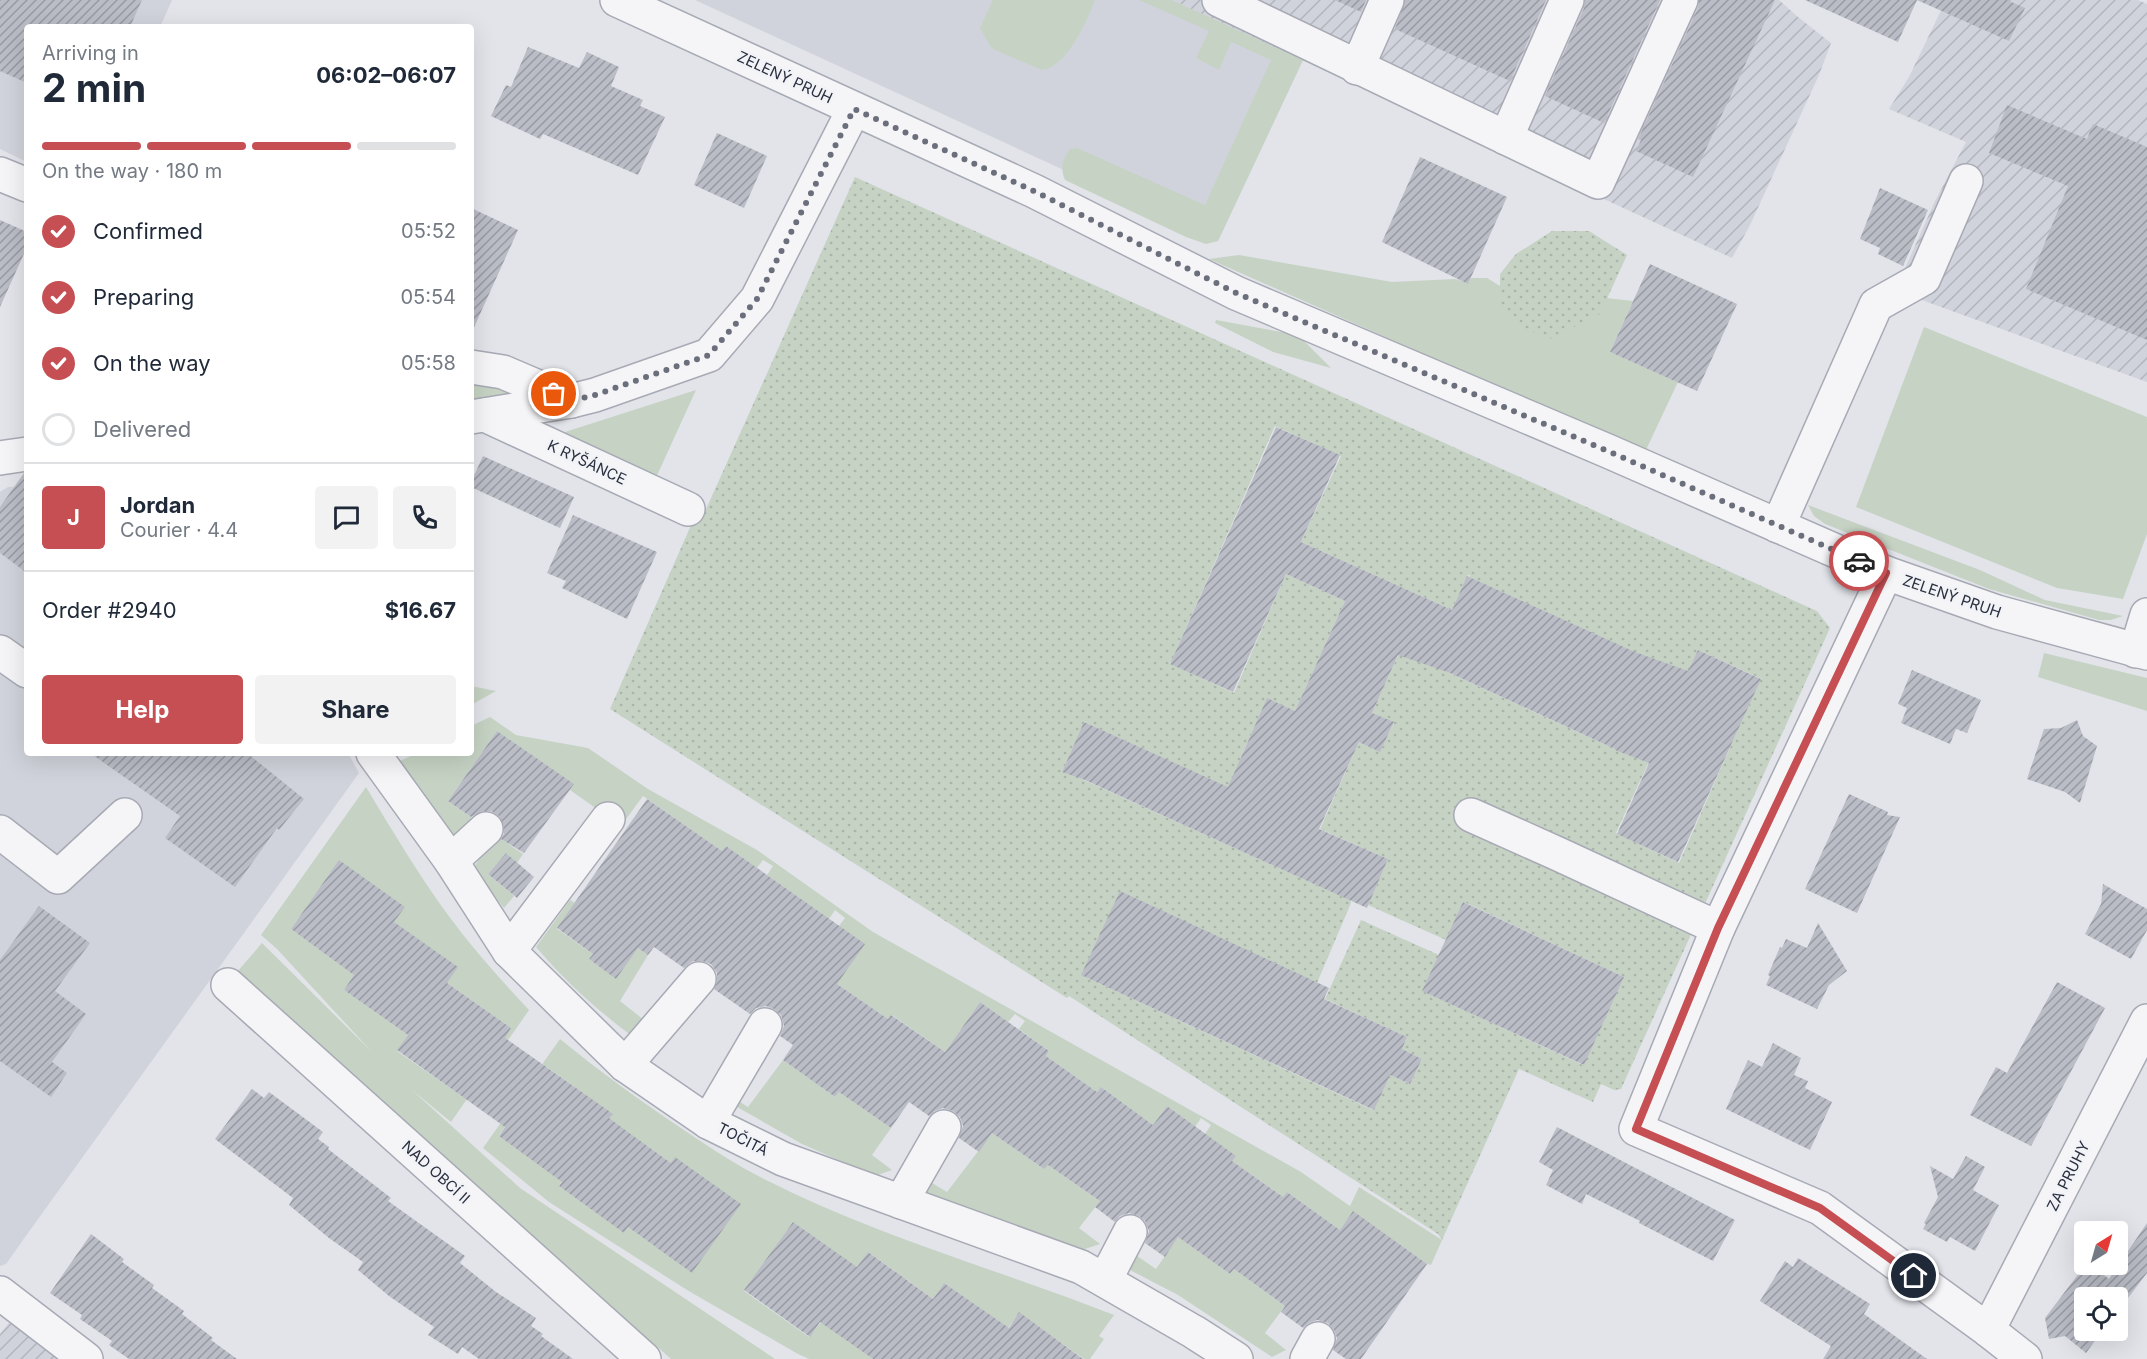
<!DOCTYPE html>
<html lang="en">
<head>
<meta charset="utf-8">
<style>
  body { margin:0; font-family:Inter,sans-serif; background:#f2f2f3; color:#1f2937; height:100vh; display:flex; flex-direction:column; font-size:22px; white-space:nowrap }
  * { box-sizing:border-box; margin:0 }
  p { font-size:20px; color:#747a83 }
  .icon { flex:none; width:33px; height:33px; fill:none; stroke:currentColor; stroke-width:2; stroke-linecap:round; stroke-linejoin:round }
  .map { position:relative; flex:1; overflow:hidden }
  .side { position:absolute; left:24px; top:24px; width:450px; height:732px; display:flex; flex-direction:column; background:#fff; border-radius:6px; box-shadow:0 6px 24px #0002 }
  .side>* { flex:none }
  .needle { width:39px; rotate:37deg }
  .tools { position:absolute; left:2074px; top:1221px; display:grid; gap:12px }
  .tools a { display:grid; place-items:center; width:54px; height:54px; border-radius:6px; background:#fff; box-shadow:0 6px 24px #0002; font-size:30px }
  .pin { position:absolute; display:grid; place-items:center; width:51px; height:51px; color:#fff; margin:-26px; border:3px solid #fff; border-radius:50%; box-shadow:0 2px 6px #0007 }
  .courier { position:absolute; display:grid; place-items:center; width:60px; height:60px; margin:-30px; border:4px solid #c64f53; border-radius:50%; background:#fff; color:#222; box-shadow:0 2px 8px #0007 }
  .overview em { font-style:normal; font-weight:700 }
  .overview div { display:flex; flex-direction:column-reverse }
  .overview { display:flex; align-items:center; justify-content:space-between; height:102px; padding:0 18px }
  h1 { font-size:39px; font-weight:700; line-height:45px }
  .bar { display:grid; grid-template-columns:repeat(4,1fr); gap:9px 6px; align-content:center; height:72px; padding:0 18px }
  .bar i { height:8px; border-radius:4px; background:#e0e1e3 }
  .bar .active { background:#c64f53 }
  .bar p { grid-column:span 4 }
  .line { display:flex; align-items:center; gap:15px; padding:0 18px; border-top:2px solid #e0e1e3 }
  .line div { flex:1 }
  .round { display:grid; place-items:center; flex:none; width:63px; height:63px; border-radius:6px; background:#f2f2f3 }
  ol { padding:0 18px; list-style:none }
  li { display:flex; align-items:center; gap:18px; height:66px }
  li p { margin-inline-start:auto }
  li .icon { padding:6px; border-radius:50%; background:#c64f53; color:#fff; stroke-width:4 }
  li:last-child { color:#747a83 }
  li i { width:33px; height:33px; border:3px solid #e0e1e3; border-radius:50% }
  .button { display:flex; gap:12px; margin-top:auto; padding:12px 18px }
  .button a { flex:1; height:69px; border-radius:6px; background:#c64f53; color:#fff; font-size:24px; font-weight:700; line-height:69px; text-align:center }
  .button a+a { background:#f2f2f3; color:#1f2937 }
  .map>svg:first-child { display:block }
</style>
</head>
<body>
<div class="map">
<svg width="2147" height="1359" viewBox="0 0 2147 1359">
  <defs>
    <pattern id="industrial-furrows" width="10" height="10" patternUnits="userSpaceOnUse" patternTransform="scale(1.5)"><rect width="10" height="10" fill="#d0d3db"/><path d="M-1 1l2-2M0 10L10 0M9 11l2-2" fill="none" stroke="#b3b5bd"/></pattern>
    <pattern id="park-dots" width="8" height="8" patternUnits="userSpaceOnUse" patternTransform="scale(1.5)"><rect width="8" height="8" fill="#c6d3c4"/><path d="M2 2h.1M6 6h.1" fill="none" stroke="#aab5a9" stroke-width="1.8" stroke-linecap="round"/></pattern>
    <pattern id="building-hatch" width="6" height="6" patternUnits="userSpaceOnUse" patternTransform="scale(1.5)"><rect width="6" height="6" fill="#babdc6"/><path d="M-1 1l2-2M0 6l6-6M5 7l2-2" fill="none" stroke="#979aa2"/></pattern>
  </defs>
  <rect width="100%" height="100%" fill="#e2e4ea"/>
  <!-- built -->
  <g fill="#d0d3db">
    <polygon points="0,0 172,0 160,27 27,27 27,162 0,149"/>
    <polygon points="695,0 1172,0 1303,60 1218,241"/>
    <polygon points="27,486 27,753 348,753 359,773 23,1240 6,1264 0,1266 0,492 8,487"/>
  </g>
  <!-- industrial -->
  <g fill="url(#industrial-furrows)">
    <polygon points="1172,0 1779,0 1798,17 1831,43 1819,75 1750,225 1732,258"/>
    <polygon points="1946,0 2138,0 2147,4 2147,382 1908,295 1897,286 1935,201 1966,142 1889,109 1909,77"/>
    <polygon points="12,1319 67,1359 0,1359 0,1334"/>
  </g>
  <!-- green -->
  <g fill="#c6d3c4" fill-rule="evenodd">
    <path d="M993,0h102c-9,22 -27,66 -53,70l-47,-20 -5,-4 -10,-18z"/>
    <path d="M1139,0h33l131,60 -85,181 -12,3 -20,-7 -121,-57c-5,-12 -3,-20 5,-31l7,-1 128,57 66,-145 -40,-18 -12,28 -23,-12 13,-27z"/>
    <polygon points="1239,255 1392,282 1455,279 1468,283 1471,278 1487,278 1500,286 1633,301 1610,352 1678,382 1645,452 1209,259"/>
    <polygon points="1216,320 1298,335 1331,368 1273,352 1215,323"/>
    <polygon points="1924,327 2147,417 2147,534 2123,599 2057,588 1856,507"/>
    <polygon points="489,378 531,399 471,411 471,388 475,383"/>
    <polygon points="696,390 654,482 571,457 565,432"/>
    <polygon points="1808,505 1980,570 2045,600 2123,616 2111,620 2099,620 1989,589 1825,524 1814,516"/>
    <polygon points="2044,653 2147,678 2147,711 2038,677"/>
    <polygon points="471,686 496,691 471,705"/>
    <polygon points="490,717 516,735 588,748 648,789 757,850 873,932 1301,1172 1350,1206 1359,1187 1442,1240 1431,1265 1427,1264 1353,1212 1340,1230 1287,1192 1283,1197 1232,1161 1235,1157 1205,1134 1211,1125 1201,1118 1195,1127 1167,1106 1153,1125 1101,1087 1097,1092 1046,1056 1049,1051 1019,1029 1025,1021 1015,1014 1008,1022 980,1002 945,1052 892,1015 888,1019 837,984 839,926 845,918 835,910 829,919 767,875 773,866 763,860 757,868 726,846 722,851 643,796 621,826 570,790 573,784 497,731 448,801 479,823 452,839 400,761 417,753 471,753 471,726"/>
    <path d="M366,787c26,43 52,87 82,128 25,34 53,65 81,95l-78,112 -39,-32 108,98 255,171h-104l-434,-387 25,-29 109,108 -94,-102 -16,-14zM339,861l65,46 -10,15 53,61 64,45 -48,69 -66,-46 11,-16 -64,-45 11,-15 -64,-46z"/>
    <polygon points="494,834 523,854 517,863 506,853 488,874 514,896 504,908 473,869"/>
    <path d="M570,900l5,3 -18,26 36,25 -4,5 26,19 23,-30 10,7 -28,46 24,19 -12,16c-35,-26 -67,-55 -96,-89z"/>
    <path d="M560,1039c39,32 79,61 121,89 28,19 55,37 85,52 111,56 233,90 348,135l-15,21 5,3 -14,20h-6l-65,-46 -11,15 -64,-45 -11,16 -27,-20 -4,5 -7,-13 -27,-19 -11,16 -64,-46 -49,69 65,46 12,-15 52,37h-64l-11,-5 -111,-64 -138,-88 -66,-54zM547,1067l65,47 -3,4 34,32 3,-5 25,18 -15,84 -28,-20 -3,5 -66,-46 3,-5 -63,-46z"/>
    <polygon points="783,1060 835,1097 839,1092 891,1128 872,1155 892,1170 875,1176 802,1144 730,1103 728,1094 748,1107"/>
    <polygon points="992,1133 1044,1169 1048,1165 1100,1201 1079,1228 1100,1244 1079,1251 922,1192 929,1181 947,1192"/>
    <polygon points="1178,1237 1230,1274 1234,1269 1285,1306 1265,1333 1286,1350 1272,1357 1178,1295 1130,1270 1130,1251 1156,1269"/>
  </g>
  <!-- park -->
  <g fill="url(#park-dots)" fill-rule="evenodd">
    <path d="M855,177l962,434 13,17 -209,461 -7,1 -13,-6 -8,18 -74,-33 -77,171 -4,-6 -369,-238 -2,2 -457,-289 82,-186 11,-7zM1275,426l66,30 -40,86 151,68 16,-35h2l-1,2 185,84 18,48 26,-59 64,29 -2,1 -81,183 -63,-30 42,-91 -31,-14 -11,23 -1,-2 -185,-85 -2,2 -18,-37 -38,84 22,10 -14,28 -21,-9 -39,87 68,30 -20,46 78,35 18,-38 160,75 -41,88 -160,-74 16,-36 -78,-35 -36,79 82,38 -5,12 20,10 -12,25 -20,-9 -17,35 -292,-135 236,8 34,-80 -1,-3 -286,-129 -2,1 23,-51 1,2 172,78 -18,-42 27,-60 28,12 50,-110 -59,-27 -52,119 -65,-30 2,-1z"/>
    <polygon points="1552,231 1589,231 1627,255 1600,314 1550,339 1515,325 1500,302 1500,274 1516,254"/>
  </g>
  <!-- building -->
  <g fill="url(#building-hatch)">
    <polygon points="0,0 142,0 130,27 27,27 27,83 0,71"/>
    <polygon points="1335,0 1366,0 1361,12"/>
    <polygon points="1405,0 1546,0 1510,81 1395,29"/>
    <polygon points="1585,0 1660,0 1604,123 1545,96 1584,8"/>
    <polygon points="1699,0 1775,0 1693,177 1636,151 1641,140 1638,139 1698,8"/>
    <polygon points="1805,0 1917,0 1898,42"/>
    <polygon points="1917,0 2007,0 2025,8 2009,41"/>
    <polygon points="528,47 579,68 587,52 619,67 611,86 643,100 640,106 665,117 638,175 543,134 540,139 491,116 506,85 511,87"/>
    <polygon points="2007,105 2087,139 2093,124 2147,147 2147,340 2026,289 2068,186 1989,153"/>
    <polygon points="717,133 767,156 744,208 694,185"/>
    <polygon points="1420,157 1507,197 1468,284 1382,242"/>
    <polygon points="1880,188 1928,210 1903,266 1878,254 1880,248 1860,239"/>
    <polygon points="471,208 518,230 471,334"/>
    <polygon points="0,220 27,232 27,247 0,307"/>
    <polygon points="1650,264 1737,304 1697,391 1610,352"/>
    <polygon points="1276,427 1340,455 1301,542 1452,610 1467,576 1635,652 1688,671 1698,650 1761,679 1678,862 1617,834 1649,763 1615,750 1615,749 1450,673 1398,655 1372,713 1394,722 1380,752 1359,742 1319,829 1388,859 1367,908 1085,780 1062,772 1084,722 1228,787 1267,698 1295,711 1345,601 1286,574 1233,692 1170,664"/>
    <polygon points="483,456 574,497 560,528 471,487 471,482"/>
    <polygon points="24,473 27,473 27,573 0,553 0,507"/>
    <polygon points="573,515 657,552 627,619 562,588 566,581 547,573"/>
    <polygon points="1912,670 1981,700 1967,733 1956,729 1950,744 1901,723 1907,708 1898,704"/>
    <polygon points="2077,720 2083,736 2097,746 2080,803 2065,792 2027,779 2044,729 2061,728"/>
    <polygon points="497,731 574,784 524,853 501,839 504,834 504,826 499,816 491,811 483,811 471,817 448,801"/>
    <polygon points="90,753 247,753 304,799 279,830 277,828 235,887 165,838 180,816"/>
    <polygon points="1849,794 1888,812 1887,815 1900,817 1857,913 1805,889"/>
    <polygon points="647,799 722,851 726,846 865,944 837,984 888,1019 891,1015 945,1052 980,1002 1049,1051 1046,1056 1097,1092 1101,1087 1153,1125 1167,1106 1236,1156 1232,1161 1283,1197 1287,1192 1340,1230 1353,1211 1427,1264 1361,1359 1346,1359 1333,1350 1337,1338 1334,1330 1328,1323 1317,1320 1309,1323 1303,1328 1281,1312 1285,1306 1234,1269 1230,1274 1178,1237 1165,1257 1145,1243 1149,1231 1145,1221 1139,1216 1129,1213 1120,1216 1115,1222 1095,1207 1100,1201 1048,1165 1044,1169 992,1133 979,1152 959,1138 963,1126 960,1117 953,1111 943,1108 935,1111 929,1116 909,1102 891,1128 839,1092 835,1097 783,1060 793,1045 780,1036 784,1026 781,1015 774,1009 766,1006 756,1008 750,1014 714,989 717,982 717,973 711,964 702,961 693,961 684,968 654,947 648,955 638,948 616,979 589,959 593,954 557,928"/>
    <polygon points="506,853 534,877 517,898 488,874"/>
    <polygon points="339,860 405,907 394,922 458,967 447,983 511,1028 505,1038 613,1114 609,1118 632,1135 671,1163 675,1157 741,1204 692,1273 628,1227 624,1233 559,1186 562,1182 499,1136 505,1127 397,1050 408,1035 344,990 354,975 291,929"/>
    <polygon points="2103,884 2147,909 2147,930 2131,959 2085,934 2101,904"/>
    <polygon points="1120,891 1329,988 1324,999 1407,1037 1402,1049 1422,1059 1410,1084 1390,1075 1374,1110 1081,975"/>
    <polygon points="1463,902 1624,977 1584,1065 1422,991"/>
    <polygon points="39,906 90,943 55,991 86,1014 52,1062 67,1073 51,1097 0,1061 0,960"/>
    <polygon points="1818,923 1847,971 1829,985 1817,1009 1766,985 1770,976 1768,975 1780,947 1782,948 1786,939 1807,948"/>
    <polygon points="2057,982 2105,1008 2031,1146 1970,1115 1996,1067 2007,1073"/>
    <polygon points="1773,1043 1801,1058 1794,1075 1808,1081 1805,1088 1832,1102 1810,1150 1726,1109 1748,1060 1762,1067"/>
    <polygon points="252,1089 264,1098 269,1092 323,1132 318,1139 329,1147 328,1149 391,1198 388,1201 465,1256 460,1263 496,1292 536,1318 531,1326 543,1334 541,1336 573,1359 479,1359 462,1347 458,1354 428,1335 434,1327 389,1296 358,1270 363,1262 329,1238 289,1205 293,1198 215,1139"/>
    <polygon points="1557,1127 1735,1220 1713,1261 1639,1223 1640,1221 1586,1194 1582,1204 1546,1185 1553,1170 1539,1162"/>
    <polygon points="1966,1156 1985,1167 1973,1190 1999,1205 1975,1251 1950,1237 1947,1242 1923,1229 1926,1224 1924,1223 1938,1197 1930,1166 1953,1179"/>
    <polygon points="793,1222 857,1267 868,1252 933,1299 944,1283 1009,1328 1019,1312 1083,1359 873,1359 820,1322 810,1337 744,1290"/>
    <polygon points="2147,1223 2147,1273 2118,1311 2118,1298 2085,1298 2085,1330 2103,1330 2086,1353 2065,1336 2049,1339 2045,1318 2086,1264 2090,1264 2109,1279"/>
    <polygon points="91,1234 124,1259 122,1262 154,1285 152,1288 184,1311 182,1314 213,1338 211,1340 237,1359 129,1359 109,1345 112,1341 80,1319 82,1315 50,1293"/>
    <polygon points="1798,1258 1870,1304 1864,1314 1927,1359 1823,1359 1831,1346 1760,1301 1785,1261 1793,1267"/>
  </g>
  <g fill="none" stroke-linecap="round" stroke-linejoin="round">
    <!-- minor casing -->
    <g stroke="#a7aab4" stroke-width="36">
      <g id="minor">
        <polyline points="617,0 1034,191 1236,293 1610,452 1886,573 1997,612 2147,653"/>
        <polyline points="1219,0 1598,182 1681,0"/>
        <polyline points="1357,68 1387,0"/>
        <polyline points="1506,138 1567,0"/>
        <polyline points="0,174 27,185"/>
        <polyline points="471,367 503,372 571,401"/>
        <polyline points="485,415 688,509"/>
        <polyline points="471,417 571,401 595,395 709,355 757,299 854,109"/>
        <polyline points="0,458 27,454"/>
        <polyline points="1778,526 1876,305 1924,278 1966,181"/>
        <polyline points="1886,573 1718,928 1636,1129 1820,1208 1988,1330 2025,1359"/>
        <polyline points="2136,651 2147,615"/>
        <polyline points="0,652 27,671"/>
        <polyline points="373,753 451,861 509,951 625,1065 708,1122 783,1159 1081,1267 1194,1332 1236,1359"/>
        <polyline points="1471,815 1556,853 1718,928"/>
        <polyline points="0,832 58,877 125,815"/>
        <polyline points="451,861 486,829"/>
        <polyline points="509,951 608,819"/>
        <polyline points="228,985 644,1359"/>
        <polyline points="625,1065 699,979"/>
        <polyline points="708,1122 765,1025"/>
        <polyline points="901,1202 944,1127"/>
        <polyline points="1105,1280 1130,1232"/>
        <polyline points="0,1293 86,1359"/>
        <polyline points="1988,1330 2147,1021"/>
        <polyline points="1307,1359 1318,1339"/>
      </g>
    </g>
    <!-- minor -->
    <use href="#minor" stroke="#f5f5f8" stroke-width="33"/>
  </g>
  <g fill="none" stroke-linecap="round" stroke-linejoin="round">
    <!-- done -->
    <polyline stroke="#6b6f7c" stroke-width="6" stroke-dasharray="0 10.8" points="554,394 571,401 595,395 709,355 757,299 854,109 1034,191 1236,293 1610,452 1859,561"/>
    <!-- route -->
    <polyline stroke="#c64f53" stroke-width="8" points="1859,561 1886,573 1718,928 1636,1129 1820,1208 1914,1276"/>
  </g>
  <g text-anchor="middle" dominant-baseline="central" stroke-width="5" stroke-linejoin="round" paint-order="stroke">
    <!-- street labels -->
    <g font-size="15" fill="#2b3040" stroke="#f2f3f7">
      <text transform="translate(785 77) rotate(25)">ZELENÝ PRUH</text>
      <text transform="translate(587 462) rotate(25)">K RYŠÁNCE</text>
      <text transform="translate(1952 596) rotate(19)">ZELENÝ PRUH</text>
      <text transform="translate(743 1139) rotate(27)">TOČITÁ</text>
      <text transform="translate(436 1172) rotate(42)">NAD OBCÍ II</text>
      <text transform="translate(2068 1176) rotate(-63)">ZA PRUHY</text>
    </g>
  </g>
</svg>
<div class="tools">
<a><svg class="needle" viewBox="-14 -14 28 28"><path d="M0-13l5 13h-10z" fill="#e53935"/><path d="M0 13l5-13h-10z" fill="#747a83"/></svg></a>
<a><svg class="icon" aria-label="locate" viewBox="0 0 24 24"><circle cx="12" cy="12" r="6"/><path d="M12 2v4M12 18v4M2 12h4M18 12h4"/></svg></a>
</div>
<div class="pin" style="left:554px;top:394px;background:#ea580c"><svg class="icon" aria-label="bag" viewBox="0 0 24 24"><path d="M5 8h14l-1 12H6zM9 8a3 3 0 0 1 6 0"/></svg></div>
<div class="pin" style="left:1914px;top:1276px;background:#1f2937"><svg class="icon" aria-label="home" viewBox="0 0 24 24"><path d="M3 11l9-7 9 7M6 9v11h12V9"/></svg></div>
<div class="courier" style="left:1859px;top:561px"><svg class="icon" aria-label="car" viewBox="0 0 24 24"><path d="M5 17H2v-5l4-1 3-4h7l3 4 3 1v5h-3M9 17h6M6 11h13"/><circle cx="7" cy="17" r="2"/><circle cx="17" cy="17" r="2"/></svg></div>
<section class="side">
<div class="overview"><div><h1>2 min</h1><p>Arriving in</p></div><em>06:02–06:07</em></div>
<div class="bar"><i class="active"></i><i class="active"></i><i class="active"></i><i></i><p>On the way · 180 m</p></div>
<ol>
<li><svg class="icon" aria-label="check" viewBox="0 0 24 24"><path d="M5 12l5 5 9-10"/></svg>Confirmed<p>05:52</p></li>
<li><svg class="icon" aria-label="check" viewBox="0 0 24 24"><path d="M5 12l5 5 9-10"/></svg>Preparing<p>05:54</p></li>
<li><svg class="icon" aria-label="check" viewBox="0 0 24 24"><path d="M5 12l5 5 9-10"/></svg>On the way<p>05:58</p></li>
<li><i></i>Delivered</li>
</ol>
<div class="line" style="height:108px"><b class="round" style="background:#c64f53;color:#fff">J</b><div><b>Jordan</b><p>Courier · 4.4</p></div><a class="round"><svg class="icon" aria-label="chat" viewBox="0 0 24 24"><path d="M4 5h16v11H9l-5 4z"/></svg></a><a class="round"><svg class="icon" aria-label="phone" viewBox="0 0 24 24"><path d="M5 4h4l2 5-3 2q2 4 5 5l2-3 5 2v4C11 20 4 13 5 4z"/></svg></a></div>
<div class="line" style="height:78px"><div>Order #2940</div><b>$16.67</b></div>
<div class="button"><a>Help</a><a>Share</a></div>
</section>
</div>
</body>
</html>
